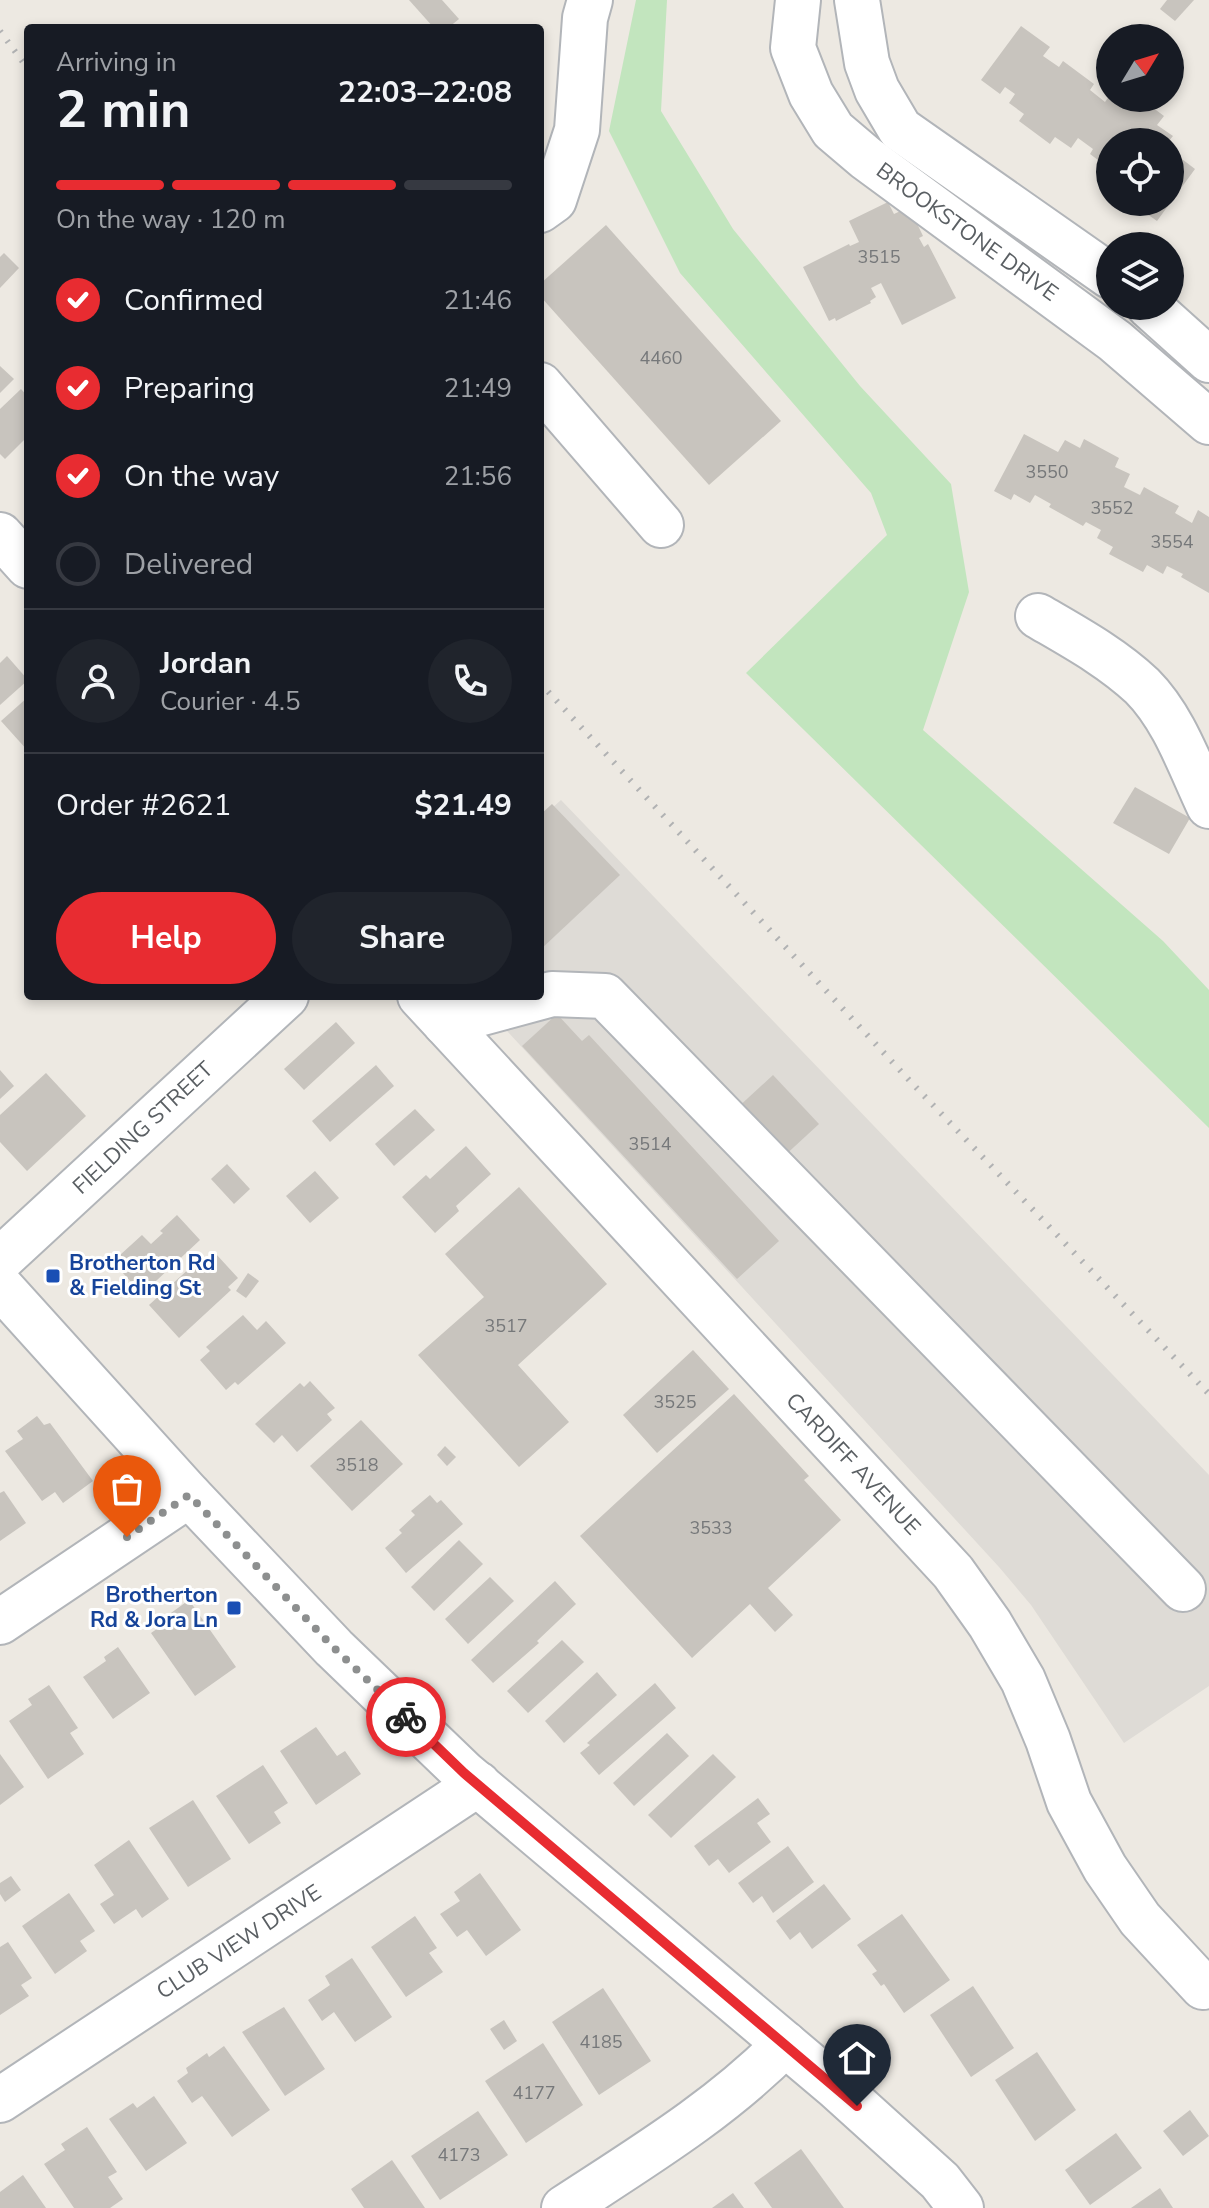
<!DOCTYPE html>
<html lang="en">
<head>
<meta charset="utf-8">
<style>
  body { margin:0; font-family:"Nunito Sans",sans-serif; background:#20242c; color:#f1f3f6; height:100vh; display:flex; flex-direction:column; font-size:30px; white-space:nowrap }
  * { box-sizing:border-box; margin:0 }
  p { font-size:26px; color:#9ea1a6 }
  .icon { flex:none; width:44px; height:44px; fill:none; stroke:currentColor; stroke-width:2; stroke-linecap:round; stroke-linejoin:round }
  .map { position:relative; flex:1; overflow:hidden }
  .panel { position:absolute; left:24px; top:24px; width:520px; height:976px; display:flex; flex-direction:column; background:#171b24; border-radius:8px; box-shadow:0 4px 12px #0003 }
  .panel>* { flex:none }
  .needle { width:52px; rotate:52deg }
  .fabs { position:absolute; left:1096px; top:24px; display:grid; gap:16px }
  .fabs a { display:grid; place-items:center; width:88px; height:88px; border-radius:50%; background:#171b24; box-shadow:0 4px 12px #0003; font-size:40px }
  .pin { position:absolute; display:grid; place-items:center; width:68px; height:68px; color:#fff; margin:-82px -34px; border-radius:50% 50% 50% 0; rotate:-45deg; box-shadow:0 0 8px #0007 }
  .pin .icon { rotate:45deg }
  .courier { position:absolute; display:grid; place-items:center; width:80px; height:80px; margin:-40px; border:6px solid #e82c31; border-radius:50%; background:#fff; color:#222; box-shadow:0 2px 10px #0007 }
  .overview em { font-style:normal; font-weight:700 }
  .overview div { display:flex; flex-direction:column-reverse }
  .overview { display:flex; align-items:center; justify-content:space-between; height:136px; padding:0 32px }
  h1 { font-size:52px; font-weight:700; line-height:60px }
  .bar { display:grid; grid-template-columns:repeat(4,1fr); gap:12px 8px; align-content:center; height:96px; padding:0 32px }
  .bar i { height:10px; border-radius:6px; background:#363941 }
  .bar .on { background:#e82c31 }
  .bar p { grid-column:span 4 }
  .line { display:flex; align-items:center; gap:20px; padding:0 32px; border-top:2px solid #363941 }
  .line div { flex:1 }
  .round { display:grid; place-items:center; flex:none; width:84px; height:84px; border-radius:42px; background:#20242c }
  ol { padding:0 32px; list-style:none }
  li { display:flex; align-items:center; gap:24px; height:88px }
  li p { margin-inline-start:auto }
  li .icon { padding:8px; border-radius:50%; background:#e82c31; color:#fff; stroke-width:4 }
  li:last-child { color:#9ea1a6 }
  li i { width:44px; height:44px; border:4px solid #363941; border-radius:50% }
  .primary-button { display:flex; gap:16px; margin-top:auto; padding:16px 32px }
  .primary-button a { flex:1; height:92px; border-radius:48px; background:#e82c31; color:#fff; font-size:32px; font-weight:700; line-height:92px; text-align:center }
  .primary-button a+a { background:#20242c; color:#f1f3f6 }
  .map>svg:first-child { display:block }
</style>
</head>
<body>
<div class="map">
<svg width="1209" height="2208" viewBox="0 0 1209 2208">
  <rect width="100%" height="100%" fill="#ede9e2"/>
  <!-- industrial -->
  <polygon fill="#dedbd6" points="561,800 1209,1475 1209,1686 1124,1743 1031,1605 999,1567 475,996 540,996 540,819"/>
  <!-- green -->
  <polygon fill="#c2e5be" points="636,0 667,0 661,111 733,229 860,386 951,484 969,592 923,730 1163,941 1209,990 1209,1128 746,673 887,535 871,493 680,273 609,131"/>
  <!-- building -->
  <g fill="#c8c4be">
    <polygon points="409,0 442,0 459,19 448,28 434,28"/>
    <polygon points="1167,0 1194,0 1175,21 1160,9"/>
    <polygon points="1021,26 1050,47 1043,56 1059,67 1063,61 1094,84 1090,90 1105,102 1110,95 1110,98 1121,98 1127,103 1131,98 1140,98 1164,116 1157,125 1173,136 1168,142 1110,142 1110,169 1090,154 1093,149 1078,138 1071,148 1055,137 1050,144 1019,121 1024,114 1009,103 1015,94 1005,87 1000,94 981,80"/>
    <polygon points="1170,150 1195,169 1157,221 1140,209 1146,202 1170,202"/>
    <polygon points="888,202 894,214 909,207 923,236 919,238 924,247 928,244 956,298 902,325 881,283 871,288 876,297 870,301 871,303 836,321 835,318 829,321 803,267 849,244 850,246 859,242 849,221"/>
    <polygon points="606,225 781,421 709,485 540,296 540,284"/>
    <polygon points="4,253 19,268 0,288 0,257"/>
    <polygon points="0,366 14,379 0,393"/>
    <polygon points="21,389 28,397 28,436 5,459 0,454 0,409"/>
    <polygon points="1024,434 1058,452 1065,440 1080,448 1084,439 1119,458 1115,467 1130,474 1124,487 1140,495 1144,487 1160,496 1179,506 1175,513 1192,523 1198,510 1209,517 1209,593 1181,577 1183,574 1167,566 1163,574 1147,565 1143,572 1109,554 1113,547 1097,538 1101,530 1086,522 1083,526 1049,507 1051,504 1035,495 1030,503 1014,494 1011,500 994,491"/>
    <polygon points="7,656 28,680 0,705 0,663"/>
    <polygon points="28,697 28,751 1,721"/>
    <polygon points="1135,787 1190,818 1169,854 1113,823"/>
    <polygon points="552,804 620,875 540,950 540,815"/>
    <polygon points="557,1014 582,1041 589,1035 779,1241 737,1279 522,1046"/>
    <polygon points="336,1022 355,1043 304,1090 284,1069"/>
    <polygon points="376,1065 394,1086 330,1142 312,1121"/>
    <polygon points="0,1070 14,1086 0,1099"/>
    <polygon points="46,1073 86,1116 27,1171 0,1142 0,1115"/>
    <polygon points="773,1075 819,1124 781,1159 735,1110"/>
    <polygon points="415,1109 435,1130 394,1166 375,1144"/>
    <polygon points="466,1146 491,1174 456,1206 459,1211 435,1233 402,1197 426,1175 430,1179"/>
    <polygon points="227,1164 250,1189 234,1204 211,1179"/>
    <polygon points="315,1171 339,1198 310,1223 286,1196"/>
    <polygon points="519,1187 607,1284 518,1365 569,1422 519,1467 418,1355 484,1297 445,1254"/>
    <polygon points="177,1215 200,1240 142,1294 122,1272 130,1265 120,1255 142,1235 151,1244 163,1233 160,1231"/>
    <polygon points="216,1254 238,1278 228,1287 231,1290 179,1338 149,1305 202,1257 207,1262"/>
    <polygon points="248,1273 259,1281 246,1298 236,1291"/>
    <polygon points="243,1315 257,1330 266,1321 286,1343 238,1385 235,1382 226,1390 200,1360 210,1351 206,1347"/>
    <polygon points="693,1350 729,1389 657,1453 623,1415"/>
    <polygon points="310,1381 335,1408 327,1414 332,1420 297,1452 282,1435 274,1443 255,1424 300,1383 304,1387"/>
    <polygon points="734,1394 809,1476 804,1480 841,1520 768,1588 793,1615 775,1632 750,1604 692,1658 580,1536"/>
    <polygon points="37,1416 44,1425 50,1423 93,1481 63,1503 55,1492 42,1501 5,1451 23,1439 17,1431"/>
    <polygon points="361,1420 403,1464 352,1511 310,1466"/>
    <polygon points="445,1446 456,1457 447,1466 437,1455"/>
    <polygon points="4,1491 26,1523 0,1541 0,1493"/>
    <polygon points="430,1495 437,1503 441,1500 463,1524 406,1573 385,1548 402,1533 399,1530 415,1515 411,1511"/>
    <polygon points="459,1540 483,1564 434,1611 411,1587"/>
    <polygon points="490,1577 514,1601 468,1644 445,1619"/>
    <polygon points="555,1581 576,1604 537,1641 539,1643 493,1683 471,1660"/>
    <polygon points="189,1600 236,1667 195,1696 151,1633 167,1622 164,1618"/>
    <polygon points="562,1640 584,1662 528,1713 507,1691"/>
    <polygon points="118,1647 150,1693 113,1719 83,1677 106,1661 104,1657"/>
    <polygon points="597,1672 617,1695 564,1743 545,1721"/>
    <polygon points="655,1683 676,1708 599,1775 580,1753 590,1745 587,1743"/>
    <polygon points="49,1685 78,1728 70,1733 84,1754 48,1779 9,1721 32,1705 28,1699"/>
    <polygon points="316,1727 337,1756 345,1751 361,1774 316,1805 280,1751"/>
    <polygon points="667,1733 689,1756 634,1806 613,1783"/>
    <polygon points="0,1754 24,1787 0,1805"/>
    <polygon points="713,1754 736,1777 671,1838 648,1815"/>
    <polygon points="263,1765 288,1803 274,1812 281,1823 249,1844 216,1796"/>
    <polygon points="758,1798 770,1814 757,1823 771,1842 729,1873 718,1859 709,1866 694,1846"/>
    <polygon points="193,1800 231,1859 188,1887 149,1828"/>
    <polygon points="129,1840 169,1899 142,1918 136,1909 114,1924 100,1904 114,1895 94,1865"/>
    <polygon points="788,1846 814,1882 773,1913 762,1896 753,1903 738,1883"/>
    <polygon points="480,1873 521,1930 486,1956 467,1930 457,1937 440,1914 460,1901 454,1892"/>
    <polygon points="11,1876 21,1890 5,1902 0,1894 0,1883"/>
    <polygon points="824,1884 851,1919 812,1949 800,1932 790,1940 776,1921"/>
    <polygon points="69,1893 95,1931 80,1941 87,1951 55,1974 22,1926"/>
    <polygon points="902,1914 950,1980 904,2013 884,1984 881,1986 872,1974 877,1971 857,1945"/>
    <polygon points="415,1916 437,1948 429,1953 443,1972 406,1997 371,1947"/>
    <polygon points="8,1942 32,1978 21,1985 29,1996 0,2015 0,1947"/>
    <polygon points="352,1958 392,2017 355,2042 334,2012 322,2021 308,2000 330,1985 325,1976"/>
    <polygon points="973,1986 1014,2048 971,2077 930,2015"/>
    <polygon points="603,1988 651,2061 599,2095 552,2022"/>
    <polygon points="284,2007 325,2069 285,2096 242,2032"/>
    <polygon points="504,2020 517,2041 504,2050 490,2029"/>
    <polygon points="543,2043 583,2105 526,2143 485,2081"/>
    <polygon points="224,2046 270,2110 232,2137 202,2096 192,2103 177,2081 188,2073 186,2068 207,2053 209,2057"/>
    <polygon points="1037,2052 1076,2110 1035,2141 995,2080"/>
    <polygon points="154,2096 187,2143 146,2171 109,2119 133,2103 137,2108"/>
    <polygon points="1190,2110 1209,2136 1183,2156 1163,2131"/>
    <polygon points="478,2111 508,2155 440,2200 411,2156"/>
    <polygon points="87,2127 117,2172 108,2177 123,2199 110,2208 74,2208 44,2164 65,2150 61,2144"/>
    <polygon points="1116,2133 1142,2168 1090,2205 1065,2170"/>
    <polygon points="801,2149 844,2208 772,2208 754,2183"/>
    <polygon points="392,2160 425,2208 364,2208 351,2189"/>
    <polygon points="23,2175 46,2208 0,2208 0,2192"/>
    <polygon points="1160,2188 1173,2208 1131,2208"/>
    <polygon points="733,2193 744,2208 712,2208"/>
  </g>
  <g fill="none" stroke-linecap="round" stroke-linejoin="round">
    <!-- minor casing -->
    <g stroke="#b2b5b9" stroke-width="48">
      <g id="minor">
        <polyline points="798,0 793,48 811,94 833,130 866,158 1115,341 1209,422"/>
        <polyline points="857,0 867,63 877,90 900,129 1110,276"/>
        <polyline points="540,210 554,200 577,130 585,18 590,0"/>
        <polyline points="1149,306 1209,360"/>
        <polyline points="540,385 661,525"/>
        <polyline points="0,535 28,566"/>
        <path d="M1038,616c36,21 73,41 104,70 32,32 48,80 67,120"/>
        <polyline points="420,996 953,1572 990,1624 1023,1680 1048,1740 1069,1802 1105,1868 1140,1919 1203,1987"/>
        <polyline points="445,1023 552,994 605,996 1183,1589"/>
        <polyline points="0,1260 286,996"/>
        <polyline points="0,1286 189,1495 334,1648 464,1773 836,2087 940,2181 961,2208"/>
        <polyline points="0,1622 189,1495"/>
        <polyline points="0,2100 478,1784"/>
        <path d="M564,2208c78,-51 156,-98 221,-164"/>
      </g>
    </g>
    <!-- minor -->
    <use href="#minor" stroke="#fff" stroke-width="44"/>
    <!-- rail -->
    <g stroke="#b1b2b3" stroke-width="6" stroke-dasharray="2 10" stroke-linecap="butt">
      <polyline points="0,31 28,69"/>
      <polyline points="540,683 910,1081 1209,1394"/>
    </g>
  </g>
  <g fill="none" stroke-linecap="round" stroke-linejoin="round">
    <!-- done -->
    <polyline stroke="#8d8f8f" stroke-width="8" stroke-dasharray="0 14.4" points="127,1537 189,1495 334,1648 406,1717"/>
    <!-- route -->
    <polyline stroke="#e82c31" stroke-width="10" points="406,1717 464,1773 857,2106"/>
  </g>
  <!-- markers -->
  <g fill="#1a4fb4" stroke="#fff" stroke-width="3">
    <rect x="45" y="1268" width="16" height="16" rx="4"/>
    <rect x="226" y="1600" width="16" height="16" rx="4"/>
  </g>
  <g text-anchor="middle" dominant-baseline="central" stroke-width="6" stroke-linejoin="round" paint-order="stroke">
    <!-- number labels -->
    <g font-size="18" fill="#76787a">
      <text x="879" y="257">3515</text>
      <text x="661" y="358">4460</text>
      <text x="1047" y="472">3550</text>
      <text x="1112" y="508">3552</text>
      <text x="1172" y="542">3554</text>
      <text x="650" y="1144">3514</text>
      <text x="506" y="1326">3517</text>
      <text x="675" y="1402">3525</text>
      <text x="357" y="1465">3518</text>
      <text x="711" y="1528">3533</text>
      <text x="601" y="2042">4185</text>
      <text x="534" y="2093">4177</text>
      <text x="459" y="2155">4173</text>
    </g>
    <!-- street labels -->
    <g font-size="22" fill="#5a5f63" stroke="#fff">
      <text transform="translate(967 232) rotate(36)">BROOKSTONE DRIVE</text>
      <text transform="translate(143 1128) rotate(-43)">FIELDING STREET</text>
      <text transform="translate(853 1464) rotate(47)">CARDIFF AVENUE</text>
      <text transform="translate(239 1942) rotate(-33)">CLUB VIEW DRIVE</text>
    </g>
    <!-- transit labels -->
    <g font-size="22" font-weight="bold" fill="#164399" stroke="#fff" text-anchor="start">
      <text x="69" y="1263">Brotherton Rd<tspan x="69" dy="25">&amp; Fielding St</tspan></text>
      <text x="218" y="1595" text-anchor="end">Brotherton<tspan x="218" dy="25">Rd &amp; Jora Ln</tspan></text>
    </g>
  </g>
</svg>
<div class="fabs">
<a><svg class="needle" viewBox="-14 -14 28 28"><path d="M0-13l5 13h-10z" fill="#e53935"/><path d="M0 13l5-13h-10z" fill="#9ea1a6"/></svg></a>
<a><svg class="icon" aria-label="locate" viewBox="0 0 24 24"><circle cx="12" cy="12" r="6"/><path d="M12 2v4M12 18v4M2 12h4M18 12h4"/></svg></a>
<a><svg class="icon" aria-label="layers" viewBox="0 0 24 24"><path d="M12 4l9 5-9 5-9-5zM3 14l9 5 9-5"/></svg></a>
</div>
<div class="pin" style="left:127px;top:1537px;background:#ea580c"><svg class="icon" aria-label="bag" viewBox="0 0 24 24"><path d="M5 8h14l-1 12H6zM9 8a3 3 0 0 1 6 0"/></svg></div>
<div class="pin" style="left:857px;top:2106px;background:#1f2937"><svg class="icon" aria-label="home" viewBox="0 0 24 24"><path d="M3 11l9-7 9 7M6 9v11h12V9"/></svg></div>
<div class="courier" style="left:406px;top:1717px"><svg class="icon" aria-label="bike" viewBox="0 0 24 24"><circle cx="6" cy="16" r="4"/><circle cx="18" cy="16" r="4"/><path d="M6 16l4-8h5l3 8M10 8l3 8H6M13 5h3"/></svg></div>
<section class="panel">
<div class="overview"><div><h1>2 min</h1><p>Arriving in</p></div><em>22:03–22:08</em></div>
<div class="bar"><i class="on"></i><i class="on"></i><i class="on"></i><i></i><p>On the way · 120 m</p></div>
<ol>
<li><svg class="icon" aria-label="check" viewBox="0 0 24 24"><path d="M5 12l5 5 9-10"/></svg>Confirmed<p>21:46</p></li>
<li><svg class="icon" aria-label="check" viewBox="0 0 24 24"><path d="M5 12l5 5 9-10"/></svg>Preparing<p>21:49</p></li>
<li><svg class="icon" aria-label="check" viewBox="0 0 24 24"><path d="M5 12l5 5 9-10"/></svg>On the way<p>21:56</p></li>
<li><i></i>Delivered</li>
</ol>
<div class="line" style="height:144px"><a class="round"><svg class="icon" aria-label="person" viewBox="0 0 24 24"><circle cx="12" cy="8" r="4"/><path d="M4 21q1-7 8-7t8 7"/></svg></a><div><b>Jordan</b><p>Courier · 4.5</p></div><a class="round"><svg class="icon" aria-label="phone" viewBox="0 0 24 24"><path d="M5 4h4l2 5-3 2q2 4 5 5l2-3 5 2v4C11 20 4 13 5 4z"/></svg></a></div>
<div class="line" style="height:104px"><div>Order #2621</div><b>$21.49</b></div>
<div class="primary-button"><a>Help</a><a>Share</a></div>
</section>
</div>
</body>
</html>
